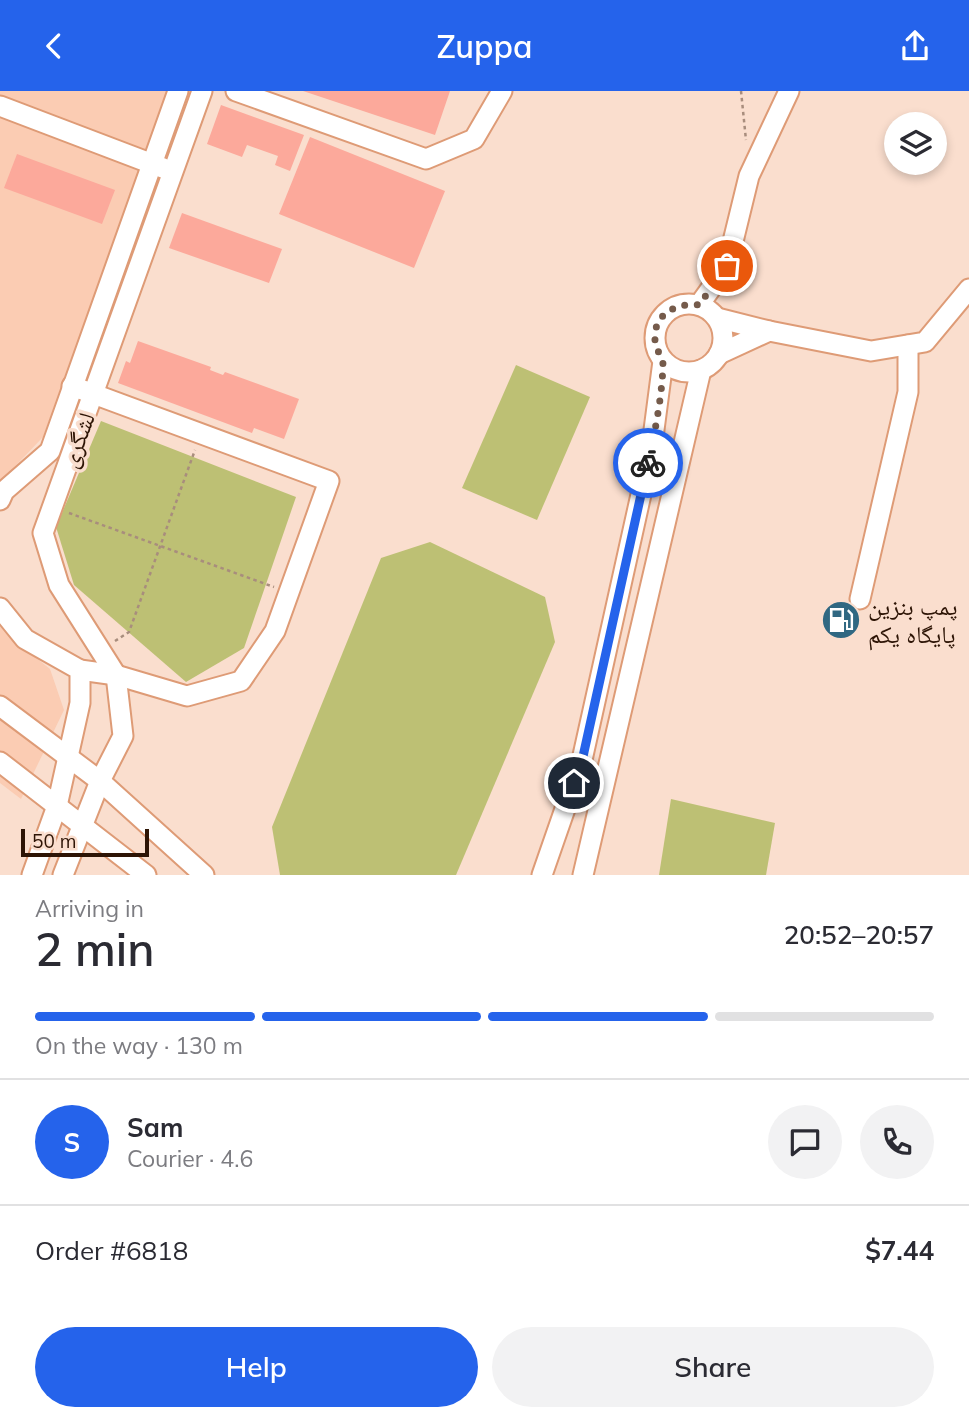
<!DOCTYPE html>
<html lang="en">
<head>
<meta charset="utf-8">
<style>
  body { margin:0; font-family:Mulish,"Noto Naskh Arabic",sans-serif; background:#f2f2f3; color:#2b2b33; height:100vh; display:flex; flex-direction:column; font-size:26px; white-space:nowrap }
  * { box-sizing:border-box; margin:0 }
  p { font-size:23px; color:#7c7c81 }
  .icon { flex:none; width:38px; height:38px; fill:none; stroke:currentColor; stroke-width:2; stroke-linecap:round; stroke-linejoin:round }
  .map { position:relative; height:784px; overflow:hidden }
  .drawer { display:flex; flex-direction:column; background:#fff; flex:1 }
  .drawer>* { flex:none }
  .controls { position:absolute; left:884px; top:21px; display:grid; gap:14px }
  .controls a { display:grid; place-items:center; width:63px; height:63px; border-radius:50%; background:#fff; box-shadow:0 4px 10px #0003; font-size:35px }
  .scale { position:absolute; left:21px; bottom:18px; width:128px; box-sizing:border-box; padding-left:7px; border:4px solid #2d1405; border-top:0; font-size:19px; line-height:24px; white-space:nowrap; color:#2d1405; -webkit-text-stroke:5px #fadece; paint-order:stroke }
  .pin { position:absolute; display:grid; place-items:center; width:60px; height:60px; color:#fff; margin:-30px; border:4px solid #fff; border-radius:50%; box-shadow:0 2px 7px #0007 }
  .courier { position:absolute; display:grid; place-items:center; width:70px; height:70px; margin:-35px; border:5px solid #2563eb; border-radius:50%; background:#fff; color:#222; box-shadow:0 2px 9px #0007 }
  .overview em { font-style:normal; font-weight:600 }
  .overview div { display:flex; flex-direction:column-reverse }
  .overview { display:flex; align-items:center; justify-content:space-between; height:119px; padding:0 35px }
  h1 { font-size:46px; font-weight:600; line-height:52px }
  .bar { display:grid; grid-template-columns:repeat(4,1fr); gap:10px 7px; align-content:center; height:84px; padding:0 35px }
  .bar i { height:9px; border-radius:5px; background:#e1e1e2 }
  .bar .selected { background:#2563eb }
  .bar p { grid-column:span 4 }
  .line { display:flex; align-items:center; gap:18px; padding:0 35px; border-top:2px solid #e1e1e2 }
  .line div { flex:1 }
  .round { display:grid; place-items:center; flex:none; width:74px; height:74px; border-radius:37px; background:#f2f2f3 }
  .button { display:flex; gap:14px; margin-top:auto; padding:14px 35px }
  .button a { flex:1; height:80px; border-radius:42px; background:#2563eb; color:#fff; font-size:28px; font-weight:600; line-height:80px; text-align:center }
  .button a+a { background:#f2f2f3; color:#2b2b33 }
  header { display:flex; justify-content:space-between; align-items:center; height:91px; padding:0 35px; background:#2563eb; color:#fff; font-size:32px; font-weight:600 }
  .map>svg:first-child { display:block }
</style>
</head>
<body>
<header><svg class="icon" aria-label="back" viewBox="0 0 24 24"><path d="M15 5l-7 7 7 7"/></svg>Zuppa<svg class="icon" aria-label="share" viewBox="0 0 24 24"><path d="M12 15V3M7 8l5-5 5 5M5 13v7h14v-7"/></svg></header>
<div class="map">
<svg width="969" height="784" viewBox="0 0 969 784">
  <rect width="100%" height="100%" fill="#fadece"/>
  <!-- built -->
  <g fill="#fbccb3">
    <polygon points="0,0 168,0 43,346 0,391"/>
    <polygon points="0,534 11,547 50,578 64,619 21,708 0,692"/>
  </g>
  <!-- green -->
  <g fill="#bdc074">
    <polygon points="516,274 590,306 537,429 462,397"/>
    <polygon points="101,330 296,406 244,557 186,591 74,494 56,436"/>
    <polygon points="430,451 545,506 555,551 456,784 280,784 272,736 381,467"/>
    <polygon points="671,708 775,732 766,784 659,784"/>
  </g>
  <!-- building -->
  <g fill="#fca99b">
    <polygon points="303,0 450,0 435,44"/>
    <polygon points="221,14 304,44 290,80 275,74 278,65 247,54 242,66 207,53"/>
    <polygon points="310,46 445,100 414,177 279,123"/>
    <polygon points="17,63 115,99 102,133 4,97"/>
    <polygon points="182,122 282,158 269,192 169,157"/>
    <polygon points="138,250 211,276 210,279 223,284 225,281 299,308 284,348 254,337 252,342 118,292 126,270 130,272"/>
  </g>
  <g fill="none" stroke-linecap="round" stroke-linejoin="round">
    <!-- minor casing -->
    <g stroke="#de9b76" stroke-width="23">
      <g id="minor">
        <polyline points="236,0 426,68 474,48 502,0"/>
        <polyline points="0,15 163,77"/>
        <circle cx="689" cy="247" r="34"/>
        <polyline points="699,214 727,175 749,85 789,0"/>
        <polyline points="717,227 769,240 719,263"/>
        <polyline points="769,240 871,260 925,251 969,198"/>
        <polyline points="72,295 329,390 275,540 241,590 187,605 116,584 80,579"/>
        <polyline points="0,409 4,400 50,360 178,0"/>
        <polyline points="860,508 908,301 908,254"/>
        <polyline points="0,517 25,548 80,579 80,612 57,715 32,784"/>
        <polyline points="0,615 100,690 204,784"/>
        <polyline points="0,671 146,784"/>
        <polyline points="63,784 100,690 123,645 116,584 59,494 43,442 202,0"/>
        <polyline points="542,784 582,669 652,354 663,270"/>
        <polyline points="583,784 701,279"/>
      </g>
    </g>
    <!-- path -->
    <g stroke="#a88d7d" stroke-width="2.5" stroke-dasharray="3.5 3.5" stroke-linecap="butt">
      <polyline points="741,0 746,49"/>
      <polyline points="69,422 274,496"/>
      <polyline points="115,550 129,541 195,359"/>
    </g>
    <!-- minor -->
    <use href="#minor" stroke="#fff" stroke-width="19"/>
  </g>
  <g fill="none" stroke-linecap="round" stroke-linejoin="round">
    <!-- done -->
    <path stroke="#755b4b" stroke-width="7" stroke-dasharray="0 12.6" d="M648,372c7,-31 14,-66 15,-98 0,-8 -8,-16 -8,-25 -2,-26 22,-38 44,-35l28,-39"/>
    <!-- route -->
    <polyline stroke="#2563eb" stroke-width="9" points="574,692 582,670 648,372"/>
  </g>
  <!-- icons -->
  <defs>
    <g id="fuel-disc" transform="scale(2.0125)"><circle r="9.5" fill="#306882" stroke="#fadece"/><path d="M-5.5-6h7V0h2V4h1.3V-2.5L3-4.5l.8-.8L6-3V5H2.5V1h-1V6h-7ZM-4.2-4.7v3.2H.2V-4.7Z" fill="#fff"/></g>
  </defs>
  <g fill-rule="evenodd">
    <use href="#fuel-disc" x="841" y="529"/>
  </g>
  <g text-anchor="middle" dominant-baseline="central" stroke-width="7" stroke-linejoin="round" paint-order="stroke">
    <!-- street labels -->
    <g font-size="24" fill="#2d1405" stroke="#fadece">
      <text transform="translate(77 349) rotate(-70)">لشگری</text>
    </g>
    <!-- poi labels -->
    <g font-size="24" fill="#2d1405" stroke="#fadece" text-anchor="start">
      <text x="868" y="515">پمپ بنزين<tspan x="868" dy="28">پايگاه يكم</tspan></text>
    </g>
  </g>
</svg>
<div class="controls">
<a><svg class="icon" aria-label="layers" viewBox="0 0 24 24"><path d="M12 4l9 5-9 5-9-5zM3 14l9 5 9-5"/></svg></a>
</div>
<div class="scale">50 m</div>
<div class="pin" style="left:727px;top:175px;background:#ea580c"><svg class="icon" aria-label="bag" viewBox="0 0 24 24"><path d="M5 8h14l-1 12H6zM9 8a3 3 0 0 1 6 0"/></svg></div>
<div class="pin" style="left:574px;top:692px;background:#1f2937"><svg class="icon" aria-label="home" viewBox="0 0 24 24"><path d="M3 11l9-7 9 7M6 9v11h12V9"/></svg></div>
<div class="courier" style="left:648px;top:372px"><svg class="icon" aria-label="bike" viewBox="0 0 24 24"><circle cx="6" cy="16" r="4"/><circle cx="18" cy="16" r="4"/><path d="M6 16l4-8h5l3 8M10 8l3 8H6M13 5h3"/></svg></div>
</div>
<section class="drawer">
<div class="overview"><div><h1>2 min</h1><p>Arriving in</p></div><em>20:52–20:57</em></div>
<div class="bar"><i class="selected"></i><i class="selected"></i><i class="selected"></i><i></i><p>On the way · 130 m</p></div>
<div class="line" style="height:126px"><b class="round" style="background:#2563eb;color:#fff">S</b><div><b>Sam</b><p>Courier · 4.6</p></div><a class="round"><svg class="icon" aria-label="chat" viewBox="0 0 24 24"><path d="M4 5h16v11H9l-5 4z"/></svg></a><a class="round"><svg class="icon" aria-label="phone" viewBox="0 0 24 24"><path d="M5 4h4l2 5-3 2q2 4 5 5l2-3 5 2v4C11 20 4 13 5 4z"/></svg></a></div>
<div class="line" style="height:91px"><div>Order #6818</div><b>$7.44</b></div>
<div class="button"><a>Help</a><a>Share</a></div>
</section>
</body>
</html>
